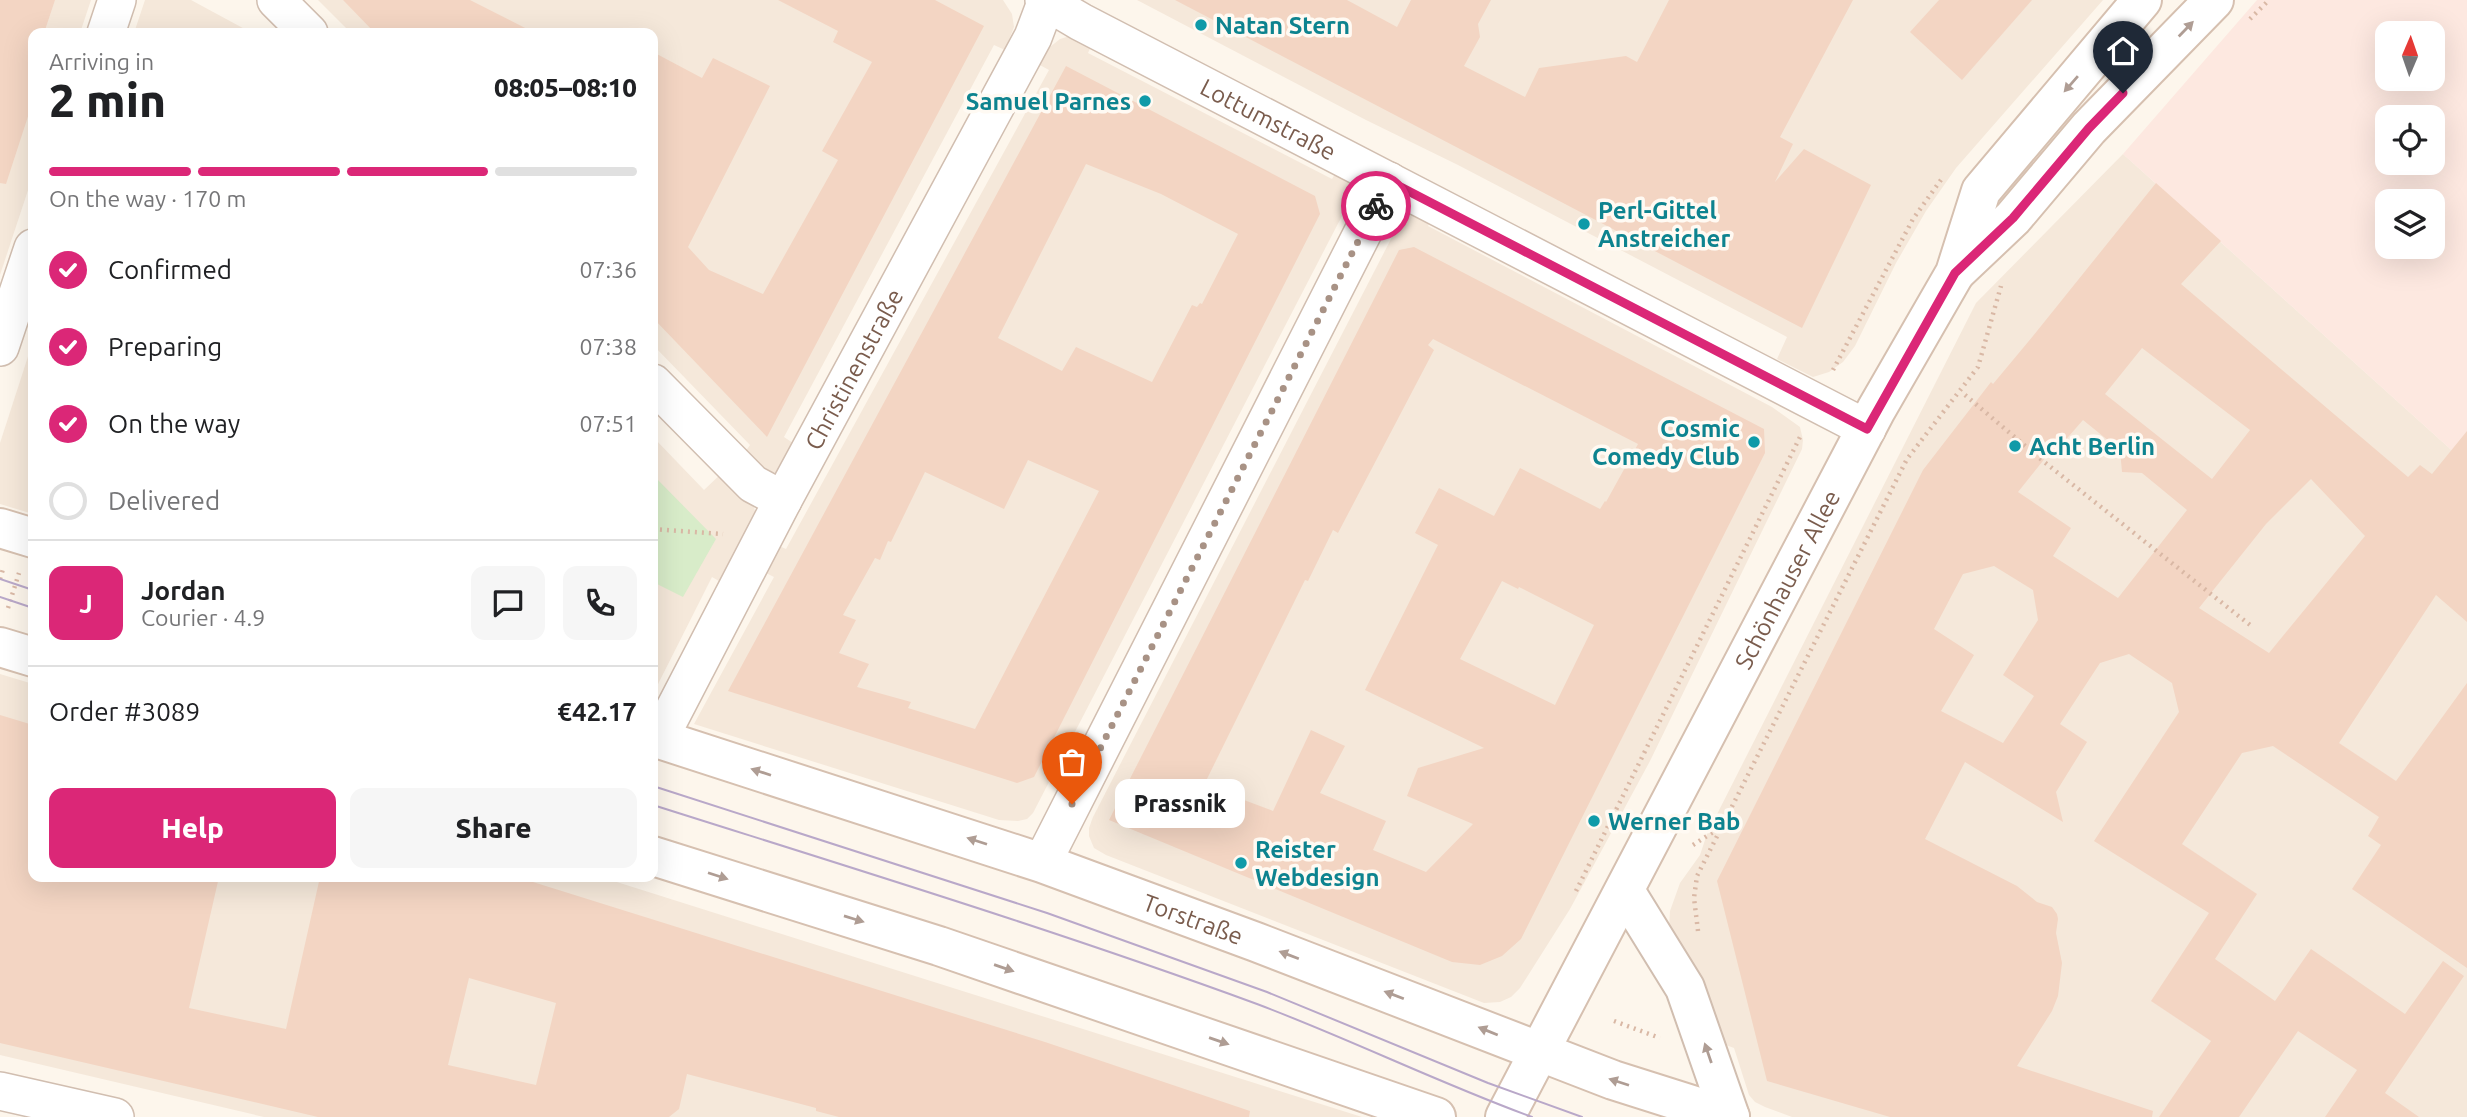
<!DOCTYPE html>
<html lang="en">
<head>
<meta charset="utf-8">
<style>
  body { margin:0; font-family:Ubuntu,sans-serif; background:#f6f6f6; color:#202124; height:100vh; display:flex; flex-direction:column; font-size:26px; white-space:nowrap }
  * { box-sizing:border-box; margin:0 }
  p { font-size:23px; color:#757577 }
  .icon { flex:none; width:38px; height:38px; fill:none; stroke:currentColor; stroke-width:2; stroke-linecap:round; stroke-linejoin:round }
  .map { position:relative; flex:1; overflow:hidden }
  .panel { position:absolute; left:28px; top:28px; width:630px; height:854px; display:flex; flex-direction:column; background:#fff; border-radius:14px; box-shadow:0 7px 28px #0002 }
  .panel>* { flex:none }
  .needle { width:46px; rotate:2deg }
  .tools { position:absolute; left:2375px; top:21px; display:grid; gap:14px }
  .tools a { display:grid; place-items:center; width:70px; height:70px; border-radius:14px; background:#fff; box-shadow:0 7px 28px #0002; font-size:35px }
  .pin { position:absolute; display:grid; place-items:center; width:60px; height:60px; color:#fff; margin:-72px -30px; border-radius:50% 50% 50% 0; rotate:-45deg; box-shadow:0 0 7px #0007 }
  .pin .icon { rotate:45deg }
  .courier { position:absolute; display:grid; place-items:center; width:70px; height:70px; margin:-35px; border:5px solid #db2777; border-radius:50%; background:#fff; color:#222; box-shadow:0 2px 9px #0007 }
  .bubble { position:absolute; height:49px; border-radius:14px; background:#fff; box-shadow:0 7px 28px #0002; font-size:23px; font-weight:800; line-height:49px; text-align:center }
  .overview em { font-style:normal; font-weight:800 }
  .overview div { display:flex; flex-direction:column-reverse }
  .overview { display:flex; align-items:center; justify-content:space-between; height:119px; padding:0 21px }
  h1 { font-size:46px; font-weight:800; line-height:52px }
  .bar { display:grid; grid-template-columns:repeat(4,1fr); gap:10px 7px; align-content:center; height:84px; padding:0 21px }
  .bar i { height:9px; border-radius:5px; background:#e0e0e0 }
  .bar .on { background:#db2777 }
  .bar p { grid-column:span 4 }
  .line { display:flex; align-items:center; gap:18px; padding:0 21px; border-top:2px solid #e0e0e0 }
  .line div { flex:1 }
  .round { display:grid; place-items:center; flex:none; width:74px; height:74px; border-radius:14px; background:#f6f6f6 }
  ol { padding:0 21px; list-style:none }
  li { display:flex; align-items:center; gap:21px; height:77px }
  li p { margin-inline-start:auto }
  li .icon { padding:7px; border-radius:50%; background:#db2777; color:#fff; stroke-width:4 }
  li:last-child { color:#757577 }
  li i { width:38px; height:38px; border:4px solid #e0e0e0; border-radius:50% }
  .action { display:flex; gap:14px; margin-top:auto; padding:14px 21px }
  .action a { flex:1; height:80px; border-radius:14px; background:#db2777; color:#fff; font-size:28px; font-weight:800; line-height:80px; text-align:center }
  .action a+a { background:#f6f6f6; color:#202124 }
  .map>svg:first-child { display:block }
</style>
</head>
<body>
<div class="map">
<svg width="2467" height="1117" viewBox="0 0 2467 1117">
  <rect width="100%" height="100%" fill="#fdf6ec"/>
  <!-- residential -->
  <g fill="#f5e8da">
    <polygon points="0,0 91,0 80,33 33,33 33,175 0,275"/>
    <polygon points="145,0 191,0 252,33 134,33"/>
    <polygon points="318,0 1003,0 1012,14 1014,27 1005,50 994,45 784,437 793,443 778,472 770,473 763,471 745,452 750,445 653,345 653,33 351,33"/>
    <polygon points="1137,0 2103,0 1956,168 1926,211 1896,263 1855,346 1843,362 1829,372 1813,377 1777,359 1787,337 1458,165 1366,120"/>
    <polygon points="1070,36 1093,42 1088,53 1332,179 1338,169 1357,182 1362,193 1362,204 1356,218 1344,212 1033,813 1027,819 1018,821 999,820 694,724 774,577 764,572 777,545 786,549 1049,70 1038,64 1045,51 1060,39"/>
    <polygon points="2123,154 2467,464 2467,1117 1792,1117 1765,1107 1755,1102 1749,1095 1734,1048 1715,1041 1669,928 1670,911 1680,883 1700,855 1707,834 1976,303"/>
    <polygon points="1408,209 1433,215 1428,226 1772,407 1800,427 1803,440 1802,449 1650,761 1570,909 1520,988 1511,997 1500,1002 1484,1003 1106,855 1094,848 1089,836 1089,828 1093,817 1392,237 1382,231 1388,219"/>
    <polygon points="33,341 33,514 0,504 0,443"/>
    <polygon points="653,437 704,490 723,472 753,504 757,518 726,585 712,577 653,694"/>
    <polygon points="0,674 33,684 33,877 601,877 1362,1117 264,1117 0,1055"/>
  </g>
  <!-- commercial -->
  <path fill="#fde8e0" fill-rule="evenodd" d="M2257,0h210v464l-344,-310zM2387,33h45v46h-45zM2387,117h45v46h-45zM2387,201h45v46h-45z"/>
  <!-- green -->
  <polygon fill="#d8ecc9" points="653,475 716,539 683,597 653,582"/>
  <!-- building -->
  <g fill="#f3d5c3" fill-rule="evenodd">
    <polygon points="0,0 55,0 44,33 33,33 33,101 6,184 0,183"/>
    <polygon points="343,0 470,0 535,33 375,33"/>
    <polygon points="778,0 935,0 984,26 767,437 653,318 653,52 702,78 713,58 770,86 688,247 709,270 763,294 838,160 822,151 872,62 833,42 838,31"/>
    <polygon points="1175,0 1347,0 1397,27 1411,0 1491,0 1478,24 1480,37 1464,66 1525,97 1539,68 1626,56 1637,62 1669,0 1853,0 1780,137 1793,144 1775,182 1804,149 1871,185 1802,328"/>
    <polygon points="1939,0 2032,0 1962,80 1910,32"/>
    <path d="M1066,66l249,130 5,18 -286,563 -17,6 -289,-92zM1086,164l75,30 77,40 -36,70 -2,-1 -3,4 -5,-2 -40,77 -76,-35 -14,24 -64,-33zM1028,460l71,31 -124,238 -67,-21 3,-6 -54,-15 12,-23 -30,-11 17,-33 -13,-5 32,-57 5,2 8,-19 3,1 34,-70 79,37z"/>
    <path d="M2156,183l65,58 -40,43 227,193 12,-12 12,9 35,-43v191l-31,-27 -97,148 57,38 71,-98v285l-115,-79 29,-44 -13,-9 11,-19 -106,-71 -31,7 -60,91 75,50 -42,65 60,42 36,-52 94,65 38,-53 21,15 -79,117 34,24h-94l32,-47 -59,-39 -59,86h-80l52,-76 -60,-40 58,-88 -115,-72 85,-129 -7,-29 -43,-29 -29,9 -40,61 27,18 -31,50 7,30 -98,-60 -40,77 92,47 20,16 15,5 5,7 1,5 -2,14 6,30 -4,33 -6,15 -35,55 136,45 -1,6h-262l-123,-36 -50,-200 206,-411 68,-88 2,2 40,-48zM2142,348l108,82 -38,49 -107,-85zM2083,420l37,30 2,22 20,1 45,37 -69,88 -65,-42 18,-28 -53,-36 32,-40h5zM2311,479l54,57 -96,117 -70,-45 67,-84zM1994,566l39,24 5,30 -35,55 31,21 -31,47 -62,-32 33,-56 -40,-26 29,-55z"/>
    <path d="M1414,247l350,182 1,24 -244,486 -19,17 -22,9 -28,-3 -343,-142 290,-570zM1433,339l205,105 -32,58 -1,-1 -5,8 -80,-41 -26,48 -55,-28 -24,45 23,12 -73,145 119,58 -66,20 -11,28 66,28 -47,48 -53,-22 13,-29 -66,-28 25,-47 -34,-16 -38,81 -69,-26 101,-205 3,1 25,-51 5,3 96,-183 -6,-5zM1502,581l16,8 1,-2 75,38 -39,80 -95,-46z"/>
    <path d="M0,715l33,10v152h186l-30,131 97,21 34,-152h197l528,165 205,69 -1,6h-410l-23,-6v-3l-129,-34 -8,35 -10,8h-351l-318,-74zM469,978l87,25 -20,82 -88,-20z"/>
  </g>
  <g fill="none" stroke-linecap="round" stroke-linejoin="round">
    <!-- minor casing -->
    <g stroke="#d1beb0" stroke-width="40">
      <g id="minor">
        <polyline points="276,0 309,33"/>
        <path id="s1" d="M1044,0l37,22 786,407"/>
        <polyline points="106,33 117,0"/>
        <polyline points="0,347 33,248"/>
        <polyline points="653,383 753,484 783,500"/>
        <path id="s2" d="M659,739l124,-239 250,-463 14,-37"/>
        <polyline points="1042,863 1389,181"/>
        <polyline points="0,1091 115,1117"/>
      </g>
    </g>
    <!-- tertiary casing -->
    <g stroke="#d1beb0" stroke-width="42">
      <polyline id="tertiary" points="1625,891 1685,988 1730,1117"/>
    </g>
    <!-- secondary casing -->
    <g stroke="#d6c0b0" stroke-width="42">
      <g id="secondary">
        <polyline points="1957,271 2013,218 2089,128 2214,0"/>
        <polyline points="0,528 33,538"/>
        <polyline points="0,647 33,657"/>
        <path id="s3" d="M653,737l389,126 214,79 357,138 117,37"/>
        <polyline points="653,856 939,946 1436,1117"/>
        <path id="s4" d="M1505,1117l371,-707 79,-137 26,-82 161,-191"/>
      </g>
    </g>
    <!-- path -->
    <g stroke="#d9b8a5" stroke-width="4.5" stroke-dasharray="2 5" stroke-linecap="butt">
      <polyline points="2250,19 2269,0"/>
      <polyline points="1833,370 1913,219 1943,177"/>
      <polyline points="1965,395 2043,461 2250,625"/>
      <polyline points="653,529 723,534"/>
      <polyline points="0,579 3,569"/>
      <polyline points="8,608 19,573"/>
      <polyline points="1693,845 1718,829"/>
      <polyline points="1576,891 1800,437"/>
      <polyline points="1698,931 1694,898 1697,876 1907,459 1978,367 2001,286"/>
      <polyline points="1614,1021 1660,1038"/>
    </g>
    <!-- minor -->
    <use href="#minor" stroke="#fff" stroke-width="37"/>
    <!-- tertiary -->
    <use href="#tertiary" stroke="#fff" stroke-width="38"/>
    <!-- secondary -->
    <use href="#secondary" stroke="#fff" stroke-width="38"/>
    <!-- tram -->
    <g stroke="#b9a8c9" stroke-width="2">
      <polyline points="0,579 33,590"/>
      <polyline points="0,597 33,608"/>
      <polyline points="653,786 1047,913 1267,992 1488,1083 1582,1117"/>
      <path d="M653,805c202,64 405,126 604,199 93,35 182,79 275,113"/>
    </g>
  </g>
  <!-- one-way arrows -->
  <defs><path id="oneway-solid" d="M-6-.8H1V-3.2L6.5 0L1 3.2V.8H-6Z" transform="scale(1.75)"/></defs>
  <g fill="#af9d94">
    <use href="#oneway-solid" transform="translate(2186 29) rotate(-46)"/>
    <use href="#oneway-solid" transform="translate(2071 84) rotate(131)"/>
    <use href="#oneway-solid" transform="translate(761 772) rotate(-162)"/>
    <use href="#oneway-solid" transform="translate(977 841) rotate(-162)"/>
    <use href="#oneway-solid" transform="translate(718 876) rotate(18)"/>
    <use href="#oneway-solid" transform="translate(854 919) rotate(17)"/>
    <use href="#oneway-solid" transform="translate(1289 955) rotate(-159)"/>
    <use href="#oneway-solid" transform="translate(1004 968) rotate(19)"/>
    <use href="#oneway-solid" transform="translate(1394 995) rotate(-159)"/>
    <use href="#oneway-solid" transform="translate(1488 1031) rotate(-158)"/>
    <use href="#oneway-solid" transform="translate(1219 1041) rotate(19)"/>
    <use href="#oneway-solid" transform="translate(1708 1053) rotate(-109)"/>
    <use href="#oneway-solid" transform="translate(1619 1082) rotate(-162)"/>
  </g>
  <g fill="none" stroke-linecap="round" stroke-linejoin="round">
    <!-- done -->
    <polyline stroke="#a89285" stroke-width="7" stroke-dasharray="0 12.6" points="1072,804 1376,206"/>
    <!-- route -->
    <polyline stroke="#db2777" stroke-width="9" points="1376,206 1389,181 1867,429 1955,273 2013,218 2089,128 2123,93"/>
  </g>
  <!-- markers -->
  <g fill="#0f9aa8" stroke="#fffaf3" stroke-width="2.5">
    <circle cx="1201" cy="25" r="7"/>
    <circle cx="1145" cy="101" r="7"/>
    <circle cx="1584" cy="224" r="7"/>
    <circle cx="1754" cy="442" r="7"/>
    <circle cx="2015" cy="446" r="7"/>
    <circle cx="1594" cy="821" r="7"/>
    <circle cx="1241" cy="863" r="7"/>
  </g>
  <g text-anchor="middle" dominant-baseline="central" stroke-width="7" stroke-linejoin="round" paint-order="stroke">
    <!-- culture labels -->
    <g font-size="24" font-weight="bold" fill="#0d838f" stroke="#fffaf3" text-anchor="start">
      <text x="1215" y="25">Natan Stern</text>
      <text x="1131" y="101" text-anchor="end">Samuel Parnes</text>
      <text x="1598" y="210">Perl-Gittel<tspan x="1598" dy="28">Anstreicher</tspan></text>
      <text x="1740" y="428" text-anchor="end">Cosmic<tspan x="1740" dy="28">Comedy Club</tspan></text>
      <text x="2029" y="446">Acht Berlin</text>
      <text x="1608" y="821">Werner Bab</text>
      <text x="1255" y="849">Reister<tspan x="1255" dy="28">Webdesign</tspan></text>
    </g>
    <!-- street labels -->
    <g font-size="24" fill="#7a5c4d" stroke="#fffaf3">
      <text stroke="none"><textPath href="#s1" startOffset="254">Lottumstraße</textPath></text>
      <text stroke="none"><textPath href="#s2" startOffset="418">Christinenstraße</textPath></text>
      <text stroke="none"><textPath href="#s4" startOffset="607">Schönhauser Allee</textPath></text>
      <text stroke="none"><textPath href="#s3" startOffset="570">Torstraße</textPath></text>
    </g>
  </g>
</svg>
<div class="tools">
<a><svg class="needle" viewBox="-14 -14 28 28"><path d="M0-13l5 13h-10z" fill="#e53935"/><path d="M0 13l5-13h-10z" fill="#757577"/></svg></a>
<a><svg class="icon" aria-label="locate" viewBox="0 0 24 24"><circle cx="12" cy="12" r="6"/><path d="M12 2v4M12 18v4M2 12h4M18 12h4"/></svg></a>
<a><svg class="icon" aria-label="layers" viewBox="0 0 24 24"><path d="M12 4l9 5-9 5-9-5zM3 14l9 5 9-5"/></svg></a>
</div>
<div class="pin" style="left:1072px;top:804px;background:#ea580c"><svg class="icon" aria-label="bag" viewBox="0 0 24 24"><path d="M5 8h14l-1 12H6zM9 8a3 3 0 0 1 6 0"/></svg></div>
<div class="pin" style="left:2123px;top:93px;background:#1f2937"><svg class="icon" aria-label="home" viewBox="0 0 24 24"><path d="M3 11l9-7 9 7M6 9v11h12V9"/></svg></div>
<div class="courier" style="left:1376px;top:206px"><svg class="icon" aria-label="bike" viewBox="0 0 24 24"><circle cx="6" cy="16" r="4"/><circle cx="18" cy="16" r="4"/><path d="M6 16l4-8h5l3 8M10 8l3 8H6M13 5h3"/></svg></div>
<div class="bubble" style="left:1115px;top:779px;width:130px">Prassnik</div>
<section class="panel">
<div class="overview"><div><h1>2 min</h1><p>Arriving in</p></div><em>08:05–08:10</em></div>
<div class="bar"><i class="on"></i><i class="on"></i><i class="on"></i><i></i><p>On the way · 170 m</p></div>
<ol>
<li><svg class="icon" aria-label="check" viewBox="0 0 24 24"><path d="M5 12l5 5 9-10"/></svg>Confirmed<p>07:36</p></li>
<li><svg class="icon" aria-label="check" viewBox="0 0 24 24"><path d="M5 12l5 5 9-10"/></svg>Preparing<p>07:38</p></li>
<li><svg class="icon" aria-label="check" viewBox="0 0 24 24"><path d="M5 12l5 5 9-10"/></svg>On the way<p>07:51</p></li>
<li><i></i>Delivered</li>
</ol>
<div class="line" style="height:126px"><b class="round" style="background:#db2777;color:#fff">J</b><div><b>Jordan</b><p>Courier · 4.9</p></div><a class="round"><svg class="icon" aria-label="chat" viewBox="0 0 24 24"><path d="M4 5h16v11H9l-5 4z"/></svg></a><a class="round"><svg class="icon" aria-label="phone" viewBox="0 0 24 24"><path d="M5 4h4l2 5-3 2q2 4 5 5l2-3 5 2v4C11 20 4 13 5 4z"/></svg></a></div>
<div class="line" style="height:91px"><div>Order #3089</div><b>€42.17</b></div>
<div class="action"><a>Help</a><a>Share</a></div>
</section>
</div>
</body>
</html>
